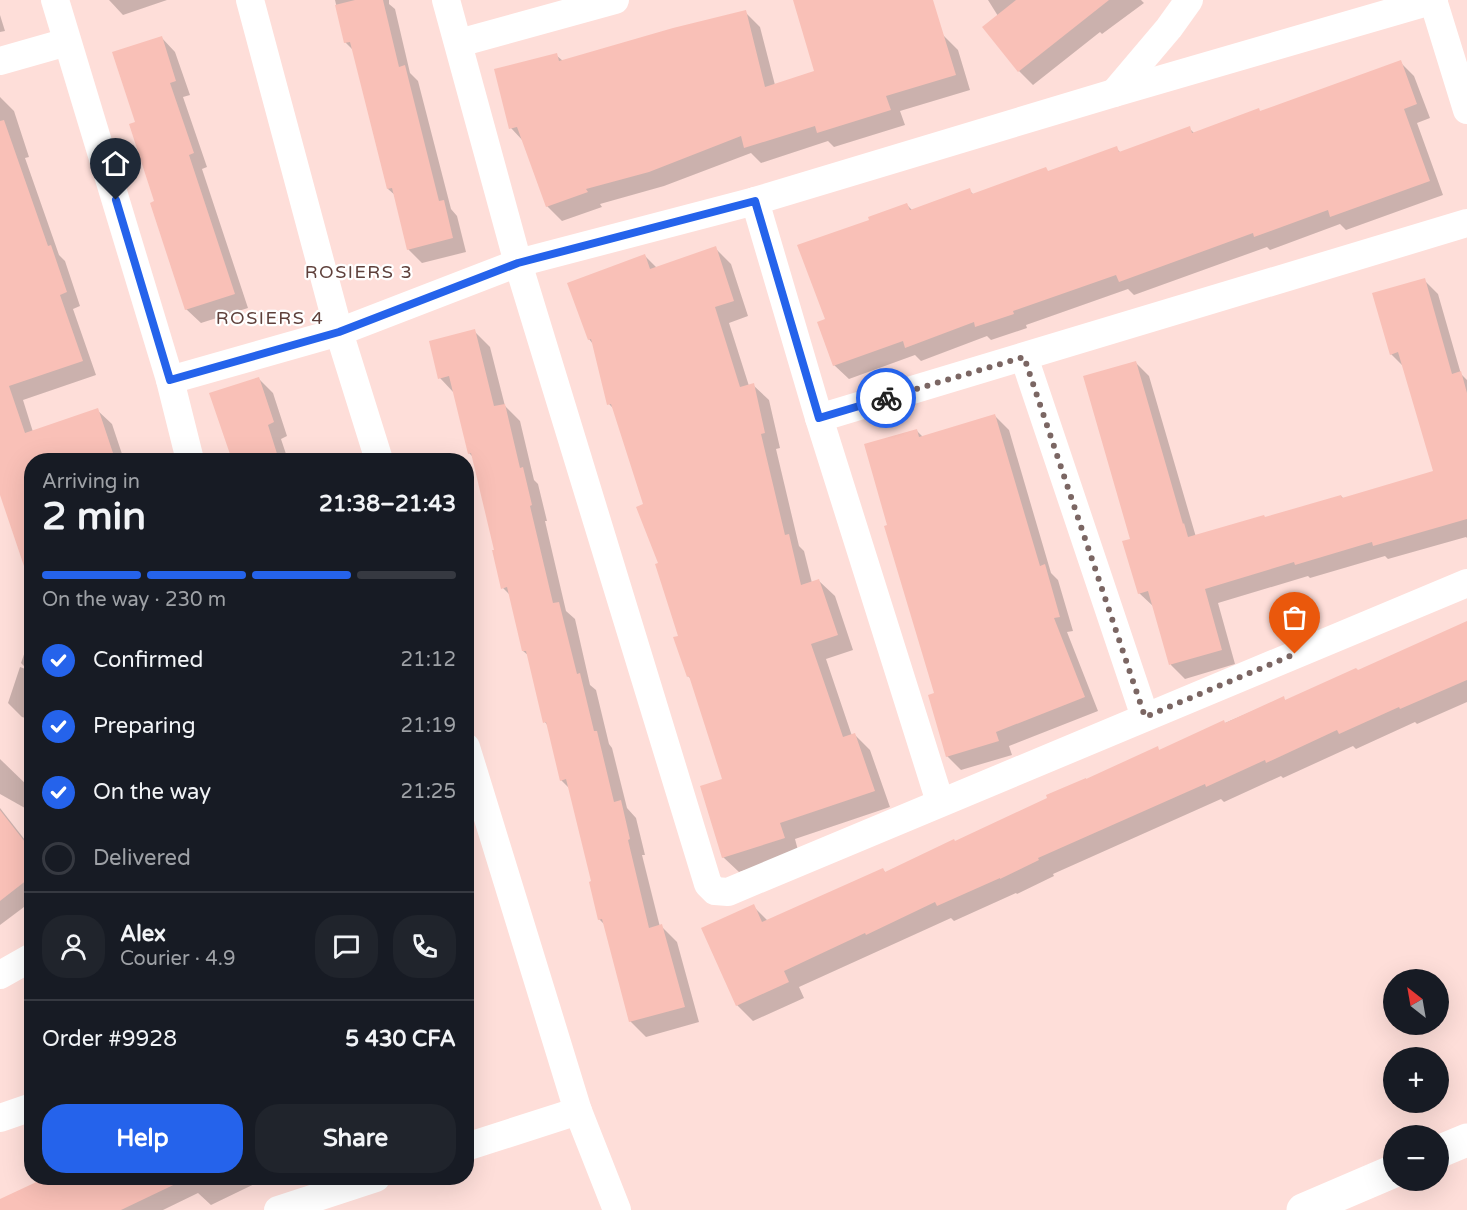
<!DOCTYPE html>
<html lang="en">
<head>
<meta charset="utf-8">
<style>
  body { margin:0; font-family:"Varela Round",sans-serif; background:#20242c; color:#f1f3f6; height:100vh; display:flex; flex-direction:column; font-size:22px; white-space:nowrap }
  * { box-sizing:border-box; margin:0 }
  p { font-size:20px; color:#9ea1a6 }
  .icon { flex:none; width:33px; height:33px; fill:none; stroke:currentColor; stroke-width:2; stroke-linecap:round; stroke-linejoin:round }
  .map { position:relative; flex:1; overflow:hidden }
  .drawer { position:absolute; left:24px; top:453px; width:450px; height:732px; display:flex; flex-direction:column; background:#171b24; border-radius:24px; box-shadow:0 6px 24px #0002 }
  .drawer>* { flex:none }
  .needle { width:39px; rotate:329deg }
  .fabs { position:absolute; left:1383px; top:969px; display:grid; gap:12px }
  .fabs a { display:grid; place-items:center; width:66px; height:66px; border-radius:50%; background:#171b24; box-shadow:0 6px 24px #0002; font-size:30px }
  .pin { position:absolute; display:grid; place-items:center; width:51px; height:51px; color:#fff; margin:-62px -26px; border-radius:50% 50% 50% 0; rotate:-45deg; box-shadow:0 0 6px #0007 }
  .pin .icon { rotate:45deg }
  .courier { position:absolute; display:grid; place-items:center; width:60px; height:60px; margin:-30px; border:4px solid #2563eb; border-radius:50%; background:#fff; color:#222; box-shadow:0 2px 8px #0007 }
  .overview em { font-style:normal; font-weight:700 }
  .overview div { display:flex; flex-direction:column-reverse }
  .overview { display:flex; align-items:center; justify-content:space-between; height:102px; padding:0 18px }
  h1 { font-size:39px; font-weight:700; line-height:45px }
  .bar { display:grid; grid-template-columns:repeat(4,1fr); gap:9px 6px; align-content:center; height:72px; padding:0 18px }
  .bar i { height:8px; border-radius:4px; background:#363941 }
  .bar .active { background:#2563eb }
  .bar p { grid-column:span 4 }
  .line { display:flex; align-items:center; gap:15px; padding:0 18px; border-top:2px solid #363941 }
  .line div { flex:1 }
  .round { display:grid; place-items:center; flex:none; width:63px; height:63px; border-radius:24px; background:#20242c }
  ol { padding:0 18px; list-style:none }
  li { display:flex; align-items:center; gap:18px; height:66px }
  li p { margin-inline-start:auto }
  li .icon { padding:6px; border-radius:50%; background:#2563eb; color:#fff; stroke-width:4 }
  li:last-child { color:#9ea1a6 }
  li i { width:33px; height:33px; border:3px solid #363941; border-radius:50% }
  .button { display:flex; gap:12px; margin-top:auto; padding:12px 18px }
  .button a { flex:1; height:69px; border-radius:24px; background:#2563eb; color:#fff; font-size:24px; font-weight:700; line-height:69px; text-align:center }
  .button a+a { background:#20242c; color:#f1f3f6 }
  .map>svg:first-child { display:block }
</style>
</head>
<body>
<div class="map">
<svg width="1467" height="1210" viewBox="0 0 1467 1210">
  <rect width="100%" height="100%" fill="#feded9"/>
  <!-- shadow -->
  <g fill="#0003">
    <polygon points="109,0 167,0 123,15"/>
    <polygon points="335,0 389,0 389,4 395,9 410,73 418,81 451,209 457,216 466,252 422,263 408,249 396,196 388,189 353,50 345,42"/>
    <polygon points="794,0 931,0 943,35 958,50 970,90 900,111 905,125 834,147 828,141 761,163 751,153 664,186 600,204 602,207 562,221 547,206 524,142 511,128 556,55 563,61 745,12 760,27 775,85 816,72"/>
    <polygon points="988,0 1141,0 1144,3 1102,34 1100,32 1033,85 1019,71 998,16"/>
    <polygon points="0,15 5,31 0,32"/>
    <polygon points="161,37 175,52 190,95 183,97 207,167 202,169 248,308 201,323 186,309 156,202"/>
    <polygon points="1400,62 1414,76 1430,118 1417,123 1443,195 1346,230 1340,224 1270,250 1267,247 1134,295 1128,289 1026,325 1027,328 991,340 987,336 921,361 915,355 849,379 834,365 827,320 871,221 907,205 913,211 969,190 974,195 1049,172 1116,148 1121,153 1189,128 1194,133 1260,112"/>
    <polygon points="0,97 14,111 29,157 25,158 59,255 65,261 80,306 73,309 96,375 23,400 33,432 97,410 112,424 124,460 32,460 0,484"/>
    <polygon points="715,248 731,264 748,316 729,323 749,386 753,385 769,400 780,448 776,449 799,546 804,551 812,583 819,581 835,596 853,650 826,659 852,736 855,735 870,750 890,807 795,839 799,854 739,872 723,857 724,780 692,680 688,676 680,636 645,505 615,410 609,404 593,344 589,339 645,256 657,268"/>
    <polygon points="1424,280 1438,294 1461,374 1467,380 1467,538 1466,537 1388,559 1385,556 1310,578 1308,576 1218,603 1235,664 1185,679 1171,665 1154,607 1139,593 1132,540 1135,362 1149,376 1196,537 1266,519 1341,496 1344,499 1434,472 1404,367 1391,354"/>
    <polygon points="474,331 490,347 505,406 520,421 534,480 538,484 547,521 545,521 566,611 575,619 590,685 596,690 609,744 612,748 627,808 636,818 645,855 642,855 660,927 661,926 677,942 699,1022 646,1037 630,1021 605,925 599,919 593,882 570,789 561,780 548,726 545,722 529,656 523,651 510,595 503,588 496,551 473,457 469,453 455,394 440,378"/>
    <polygon points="259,379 273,393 287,436 281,439 288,460 233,460 211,394"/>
    <polygon points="995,416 1009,430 1051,573 1058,580 1073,631 1067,632 1098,711 1009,746 1012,755 961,770 947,756 936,695 889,526 917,431 923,437"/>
    <polygon points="32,583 32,720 22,717 8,703 20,667 28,670 21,663 31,634 24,628"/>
    <polygon points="1467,622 1467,702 1417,724 1415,722 1356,749 1353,746 1283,778 1281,776 1224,802 1221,799 1053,874 1054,876 1017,894 1016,893 954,921 951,918 799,987 804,998 753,1021 737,1005 753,906 768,921 883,870 886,873 955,842 1157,748 1160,751 1283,698 1286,701 1358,672"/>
    <polygon points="0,759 32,790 32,812 0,794"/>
    <polygon points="0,808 32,849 32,901 0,925"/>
    <polygon points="466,1098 471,1111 466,1113"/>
    <polygon points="48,1178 267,1178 211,1205 198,1193 163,1210 0,1210 0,1201"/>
  </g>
  <!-- building -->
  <g fill="#f9c0b7">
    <polygon points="355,0 383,0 399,67 405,65 439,201 444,200 453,238 407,250 392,188 387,189 350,42 344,43 335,5"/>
    <polygon points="793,0 933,0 956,75 886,96 891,110 817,133 815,126 744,148 741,136 649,172 586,189 588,192 546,207 517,127 509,129 494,69 557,53 559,61 673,28 746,10 765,87 814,71"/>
    <polygon points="1016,0 1109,0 1018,72 982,27"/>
    <polygon points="162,36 176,81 170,83 194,153 189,155 235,294 185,310 150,203 154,201 129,124 135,122 112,52"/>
    <polygon points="1401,60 1417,104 1404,109 1430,181 1330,217 1328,210 1254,237 1253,233 1119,282 1116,275 1013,311 1014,314 975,327 974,322 905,348 903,341 833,366 817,322 825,319 797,245 869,220 868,217 907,203 910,210 970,188 972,194 1046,167 1048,171 1117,146 1119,152 1190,126 1192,133 1259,108 1260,111"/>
    <polygon points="4,120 48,246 51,245 67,292 60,295 83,361 9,386 25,433 98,408 114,456 100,460 32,460 32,574 27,575 0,495 0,121"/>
    <polygon points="716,246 734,301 715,307 740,387 754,383 765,433 761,434 785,535 789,534 801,585 819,579 838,635 811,644 843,737 855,733 875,791 780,823 785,838 722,858 700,786 722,779 689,676 687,677 673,637 678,636 655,564 658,563 636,507 643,504 611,404 607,405 591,339 588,340 567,283 645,254 650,269"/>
    <polygon points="1425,278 1452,374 1461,371 1467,393 1467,519 1373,546 1372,542 1295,565 1294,562 1205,589 1222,650 1169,665 1148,591 1138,594 1122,541 1130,539 1083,376 1136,361 1183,524 1184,523 1188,537 1264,515 1265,517 1341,495 1342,498 1433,471 1398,352 1390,355 1372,293"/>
    <polygon points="475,329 494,406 505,404 520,468 523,467 532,505 530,506 553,603 559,602 577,674 580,673 594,731 597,731 614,802 621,800 630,839 628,840 649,928 662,924 685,1007 629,1022 602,919 598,920 589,882 591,881 566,779 560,781 546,722 543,723 526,651 522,651 507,587 501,589 492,550 494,550 471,453 468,454 449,376 438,379 429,341"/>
    <polygon points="259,377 274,422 268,425 279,460 232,460 209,393"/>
    <polygon points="995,414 1040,566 1045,564 1060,617 1054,618 1085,697 996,732 999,741 946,757 928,695 934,693 884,526 887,525 864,444 917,429 919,437"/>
    <polygon points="1467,621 1467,680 1400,709 1399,707 1339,734 1337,730 1266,763 1265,760 1206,787 1205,784 1038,858 1039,860 1000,879 1000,878 937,906 935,902 866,935 865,933 784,971 789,982 736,1006 701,928 754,904 762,922 883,868 885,872 954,839 955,841 1047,798 1046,795 1086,778 1086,779 1158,746 1159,750 1224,720 1225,723 1284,696 1285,700 1356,668 1358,670"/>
    <polygon points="0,810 32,851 32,876 0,901"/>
    <polygon points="45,1178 188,1178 121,1210 0,1210 0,1199"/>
  </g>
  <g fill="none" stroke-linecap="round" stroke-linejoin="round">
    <!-- minor -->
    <g stroke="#fff" stroke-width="28">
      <polyline points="55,0 170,380 190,460"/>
      <polyline points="250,0 339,332 379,460"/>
      <polyline points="446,0 518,263 708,884 715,891 728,892 1467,583"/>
      <polyline points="1433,0 1467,110"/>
      <polyline points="459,43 615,0"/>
      <polyline points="0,61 67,42"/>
      <polyline points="1114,93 1169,28 1189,0"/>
      <polyline points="755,201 819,418 940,802"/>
      <polyline points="1024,357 1145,717"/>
      <polyline points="170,380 339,332 518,263 755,201 1114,93 1434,0"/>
      <polyline points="819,418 1467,223"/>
      <polyline points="466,747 578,1111 617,1210"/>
      <polyline points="0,975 32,957"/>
      <polyline points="0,1118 32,1107"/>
      <polyline points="466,1147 578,1111"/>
      <polyline points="278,1210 376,1178"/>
    </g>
    <!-- secondary -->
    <g stroke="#fff" stroke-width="33">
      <polyline points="1438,1152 1467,1140"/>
      <polyline points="1303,1210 1394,1171"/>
    </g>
  </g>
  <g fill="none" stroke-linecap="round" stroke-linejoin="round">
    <!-- done -->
    <polyline stroke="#7b6663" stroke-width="6" stroke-dasharray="0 10.8" points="886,398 1024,357 1145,717 1295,654"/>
    <!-- route -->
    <polyline stroke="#2563eb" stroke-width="8" points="116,200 170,380 339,332 518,263 755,201 819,418 886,398"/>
  </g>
  <g text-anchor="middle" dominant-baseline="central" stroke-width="4.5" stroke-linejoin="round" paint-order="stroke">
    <!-- neighbourhood labels -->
    <g font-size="18" letter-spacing="1.5" fill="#5f403b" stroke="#fff">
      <text x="359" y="272">ROSIERS 3</text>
      <text x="270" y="318">ROSIERS 4</text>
    </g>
  </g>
</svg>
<div class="fabs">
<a><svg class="needle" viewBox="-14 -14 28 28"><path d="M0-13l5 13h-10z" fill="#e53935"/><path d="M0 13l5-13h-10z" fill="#9ea1a6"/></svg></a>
<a>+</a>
<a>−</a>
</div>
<div class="pin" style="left:1295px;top:654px;background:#ea580c"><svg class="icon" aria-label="bag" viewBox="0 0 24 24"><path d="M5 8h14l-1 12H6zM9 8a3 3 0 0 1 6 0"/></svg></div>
<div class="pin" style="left:116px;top:200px;background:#1f2937"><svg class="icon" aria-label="home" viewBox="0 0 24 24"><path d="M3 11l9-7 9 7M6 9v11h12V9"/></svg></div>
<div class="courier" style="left:886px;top:398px"><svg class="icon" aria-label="bike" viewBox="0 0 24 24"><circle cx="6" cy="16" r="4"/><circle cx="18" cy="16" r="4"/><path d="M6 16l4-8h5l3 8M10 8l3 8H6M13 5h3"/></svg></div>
<section class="drawer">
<div class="overview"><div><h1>2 min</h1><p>Arriving in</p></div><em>21:38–21:43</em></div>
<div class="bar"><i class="active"></i><i class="active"></i><i class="active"></i><i></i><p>On the way · 230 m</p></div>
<ol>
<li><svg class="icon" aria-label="check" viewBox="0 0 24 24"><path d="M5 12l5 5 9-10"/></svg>Confirmed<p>21:12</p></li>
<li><svg class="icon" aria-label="check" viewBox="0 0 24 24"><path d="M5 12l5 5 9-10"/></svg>Preparing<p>21:19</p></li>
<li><svg class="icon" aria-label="check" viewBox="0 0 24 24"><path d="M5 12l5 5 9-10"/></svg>On the way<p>21:25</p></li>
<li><i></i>Delivered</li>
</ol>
<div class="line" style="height:108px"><a class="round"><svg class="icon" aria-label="person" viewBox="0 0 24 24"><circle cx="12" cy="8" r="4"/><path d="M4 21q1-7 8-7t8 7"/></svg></a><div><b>Alex</b><p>Courier · 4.9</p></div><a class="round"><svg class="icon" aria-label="chat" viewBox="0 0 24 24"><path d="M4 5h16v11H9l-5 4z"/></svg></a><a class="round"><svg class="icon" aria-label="phone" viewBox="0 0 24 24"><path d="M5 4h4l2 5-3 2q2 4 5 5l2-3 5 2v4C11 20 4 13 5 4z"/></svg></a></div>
<div class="line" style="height:78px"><div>Order #9928</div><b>5 430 CFA</b></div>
<div class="button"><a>Help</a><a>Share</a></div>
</section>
</div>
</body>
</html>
